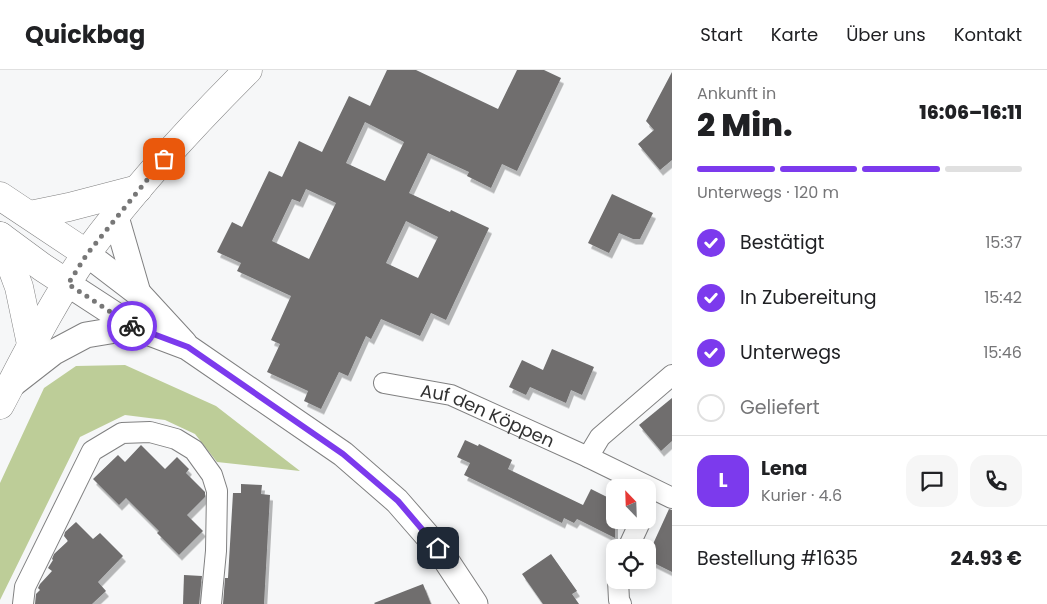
<!DOCTYPE html>
<html lang="de">
<head>
<meta charset="utf-8">
<style>
  body { margin:0; font-family:Poppins,sans-serif; background:#f6f6f6; color:#202124; height:100vh; display:flex; flex-direction:column; font-size:19px; white-space:nowrap }
  * { box-sizing:border-box; margin:0 }
  p { font-size:16px; color:#757577 }
  .icon { flex:none; width:28px; height:28px; fill:none; stroke:currentColor; stroke-width:2; stroke-linecap:round; stroke-linejoin:round }
  .map { position:relative; flex:1; overflow:hidden }
  .panel { display:flex; flex-direction:column; background:#fff; width:375px }
  .panel>* { flex:none }
  .needle { width:32px; rotate:337deg }
  .controls { position:absolute; left:606px; top:409px; display:grid; gap:10px }
  .controls a { display:grid; place-items:center; width:50px; height:50px; border-radius:10px; background:#fff; box-shadow:0 2px 12px #0003; font-size:25px }
  .pin { position:absolute; display:grid; place-items:center; width:42px; height:42px; color:#fff; margin:-21px; border-radius:10px; box-shadow:0 2px 8px #0006 }
  .courier { position:absolute; display:grid; place-items:center; width:50px; height:50px; margin:-25px; border:4px solid #7c3aed; border-radius:50%; background:#fff; color:#222; box-shadow:0 1px 6px #0007 }
  .summary em { font-style:normal; font-weight:800 }
  .summary div { display:flex; flex-direction:column-reverse }
  .summary { display:flex; align-items:center; justify-content:space-between; height:85px; padding:0 25px }
  h1 { font-size:32px; font-weight:800; line-height:38px }
  .bar { display:grid; grid-template-columns:repeat(4,1fr); gap:8px 5px; align-content:center; height:60px; padding:0 25px }
  .bar i { height:6px; border-radius:4px; background:#e0e0e0 }
  .bar .current { background:#7c3aed }
  .bar p { grid-column:span 4 }
  .line { display:flex; align-items:center; gap:12px; padding:0 25px; border-top:1px solid #e0e0e0 }
  .line div { flex:1 }
  .round { display:grid; place-items:center; flex:none; width:52px; height:52px; border-radius:15px; background:#f6f6f6 }
  ol { padding:0 25px; list-style:none }
  li { display:flex; align-items:center; gap:15px; height:55px }
  li p { margin-inline-start:auto }
  li .icon { padding:5px; border-radius:50%; background:#7c3aed; color:#fff; stroke-width:4 }
  li:last-child { color:#757577 }
  li i { width:28px; height:28px; border:2px solid #e0e0e0; border-radius:50% }
  header { display:flex; align-items:center; gap:30px; box-sizing:border-box; height:70px; padding:0 25px; background:#fff; border-bottom:1px solid #e0e0e0 }
  header strong { font-size:24px }
  nav { display:flex; gap:28px; margin-inline-start:auto; font-size:18px }
  main { display:flex; flex:1; min-height:0 }
  .map>svg:first-child { display:block }
</style>
</head>
<body>
<header>
<strong>Quickbag</strong>
<nav><a>Start</a><a>Karte</a><a>Über uns</a><a>Kontakt</a></nav>
</header>
<main>
<div class="map">
<svg width="672" height="534" viewBox="0 0 672 534">
  <defs>
    <filter id="shadow"><feDropShadow dx="3" dy="5.5" stdDeviation="0" flood-color="#0004"/></filter>
  </defs>
  <rect width="100%" height="100%" fill="#f6f7f8"/>
  <!-- green -->
  <polygon fill="#bdcd98" points="125,295 216,336 300,401 217,392 195,364 165,350 125,345 80,367 0,530 0,413 44,318 76,296"/>
  <!-- building -->
  <g fill="#6f6e6e" fill-rule="evenodd" filter="url(#shadow)">
    <path d="M387,0h29l82,39 19,-39h27l17,8 -44,93 -15,-7 -11,24 -24,-12 2,-4 -41,-19 -19,40 41,19 1,-2 38,18 -43,92 -15,-7 -11,23 -39,-17 -10,20 -5,-3 -18,40 -9,-4 -18,37 -17,-8 4,-10 -41,-19 13,-28 -9,-4 20,-44 -54,-25 4,-8 -24,-11 15,-30 10,5 27,-56 13,6 17,-36 23,11 27,-56 21,10zM365,52l39,20 -19,39 -39,-18zM306,119l30,14 -27,56 -37,-18 20,-42 8,3zM406,151l32,16 -20,41 -32,-15z"/>
    <polygon points="672,2 672,90 660,100 638,74 654,60 646,51"/>
    <polygon points="612,124 653,143 640,169 633,169 619,163 609,183 588,173"/>
    <polygon points="552,279 594,297 582,325 571,320 566,333 530,317 526,325 509,317 522,290 543,300"/>
    <polygon points="672,328 672,371 661,381 639,355"/>
    <polygon points="465,370 478,376 479,374 512,390 508,399 583,435 591,419 615,431 615,468 577,449 574,453 564,448 562,453 464,405 470,393 457,387"/>
    <polygon points="141,375 165,399 177,387 189,399 186,403 205,422 205,427 187,445 203,461 179,485 157,463 159,461 126,428 119,435 93,409 118,385 125,392"/>
    <polygon points="241,414 262,415 261,424 270,425 264,534 223,534 225,508 228,508 233,423 241,423"/>
    <polygon points="669,439 672,440 672,502 648,490 648,485"/>
    <polygon points="76,452 93,469 100,463 123,486 98,512 106,521 92,534 35,534 36,524 40,520 38,518 40,514 52,501 48,498 53,490 52,489 54,484 68,471 64,466 65,462"/>
    <polygon points="551,484 577,521 572,524 579,534 543,534 522,504"/>
    <polygon points="184,505 202,506 199,534 183,534"/>
    <polygon points="423,514 431,534 375,534 374,533"/>
  </g>
  <g fill="none" stroke-linecap="round" stroke-linejoin="round">
    <!-- minor casing -->
    <g stroke="#808081" stroke-width="22">
      <g id="minor">
        <path id="s1" d="M384,313l67,12 137,62 84,41"/>
        <polyline points="588,387 600,367 672,305"/>
        <polyline points="628,478 641,450"/>
        <polyline points="618,510 619,530 621,534"/>
        <polyline points="23,534 25,517 92,381 122,363 150,362 176,369 194,380 212,405 217,421 216,481 211,534"/>
      </g>
    </g>
    <!-- tertiary casing -->
    <g stroke="#808081" stroke-width="27">
      <g id="tertiary">
        <polyline points="116,147 138,223"/>
        <polyline points="87,184 138,223 184,273"/>
        <polyline points="68,214 134,257 187,277 343,384 397,431 438,478 475,534"/>
        <polyline points="9,317 54,282 86,265 134,257"/>
      </g>
    </g>
    <!-- secondary casing -->
    <g stroke="#808081" stroke-width="29">
      <g id="secondary">
        <polyline points="0,126 87,184"/>
        <polyline points="30,145 69,137 138,119"/>
        <polyline points="0,166 19,217 31,274"/>
        <polyline points="0,166 42,197 68,214"/>
        <path d="M0,335c27,-51 53,-104 87,-152 48,-66 103,-125 161,-183"/>
      </g>
    </g>
    <!-- minor -->
    <use href="#minor" stroke="#fff" stroke-width="20"/>
    <!-- tertiary -->
    <use href="#tertiary" stroke="#fff" stroke-width="25"/>
    <!-- secondary -->
    <use href="#secondary" stroke="#fff" stroke-width="28"/>
  </g>
  <g fill="none" stroke-linecap="round" stroke-linejoin="round">
    <!-- done -->
    <polyline stroke="#777" stroke-width="5" stroke-dasharray="0 9" points="132,256 68,214 87,184 164,89"/>
    <!-- route -->
    <polyline stroke="#7c3aed" stroke-width="6" points="132,256 188,277 343,384 398,431 438,478"/>
  </g>
  <g text-anchor="middle" dominant-baseline="central" stroke-width="5" stroke-linejoin="round" paint-order="stroke">
    <!-- street labels -->
    <g font-size="18" fill="#323232" stroke="#fff">
      <text stroke="none"><textPath href="#s1" startOffset="109">Auf den Köppen</textPath></text>
    </g>
  </g>
</svg>
<div class="controls">
<a><svg class="needle" viewBox="-14 -14 28 28"><path d="M0-13l5 13h-10z" fill="#e53935"/><path d="M0 13l5-13h-10z" fill="#757577"/></svg></a>
<a><svg class="icon" aria-label="locate" viewBox="0 0 24 24"><circle cx="12" cy="12" r="6"/><path d="M12 2v4M12 18v4M2 12h4M18 12h4"/></svg></a>
</div>
<div class="pin" style="left:164px;top:89px;background:#ea580c"><svg class="icon" aria-label="bag" viewBox="0 0 24 24"><path d="M5 8h14l-1 12H6zM9 8a3 3 0 0 1 6 0"/></svg></div>
<div class="pin" style="left:438px;top:478px;background:#1f2937"><svg class="icon" aria-label="home" viewBox="0 0 24 24"><path d="M3 11l9-7 9 7M6 9v11h12V9"/></svg></div>
<div class="courier" style="left:132px;top:256px"><svg class="icon" aria-label="bike" viewBox="0 0 24 24"><circle cx="6" cy="16" r="4"/><circle cx="18" cy="16" r="4"/><path d="M6 16l4-8h5l3 8M10 8l3 8H6M13 5h3"/></svg></div>
</div>
<section class="panel">
<div class="summary"><div><h1>2 Min.</h1><p>Ankunft in</p></div><em>16:06–16:11</em></div>
<div class="bar"><i class="current"></i><i class="current"></i><i class="current"></i><i></i><p>Unterwegs · 120 m</p></div>
<ol>
<li><svg class="icon" aria-label="check" viewBox="0 0 24 24"><path d="M5 12l5 5 9-10"/></svg>Bestätigt<p>15:37</p></li>
<li><svg class="icon" aria-label="check" viewBox="0 0 24 24"><path d="M5 12l5 5 9-10"/></svg>In Zubereitung<p>15:42</p></li>
<li><svg class="icon" aria-label="check" viewBox="0 0 24 24"><path d="M5 12l5 5 9-10"/></svg>Unterwegs<p>15:46</p></li>
<li><i></i>Geliefert</li>
</ol>
<div class="line" style="height:90px"><b class="round" style="background:#7c3aed;color:#fff">L</b><div><b>Lena</b><p>Kurier · 4.6</p></div><a class="round"><svg class="icon" aria-label="chat" viewBox="0 0 24 24"><path d="M4 5h16v11H9l-5 4z"/></svg></a><a class="round"><svg class="icon" aria-label="phone" viewBox="0 0 24 24"><path d="M5 4h4l2 5-3 2q2 4 5 5l2-3 5 2v4C11 20 4 13 5 4z"/></svg></a></div>
<div class="line" style="height:65px"><div>Bestellung #1635</div><b>24.93 €</b></div>
</section>
</main>
</body>
</html>
